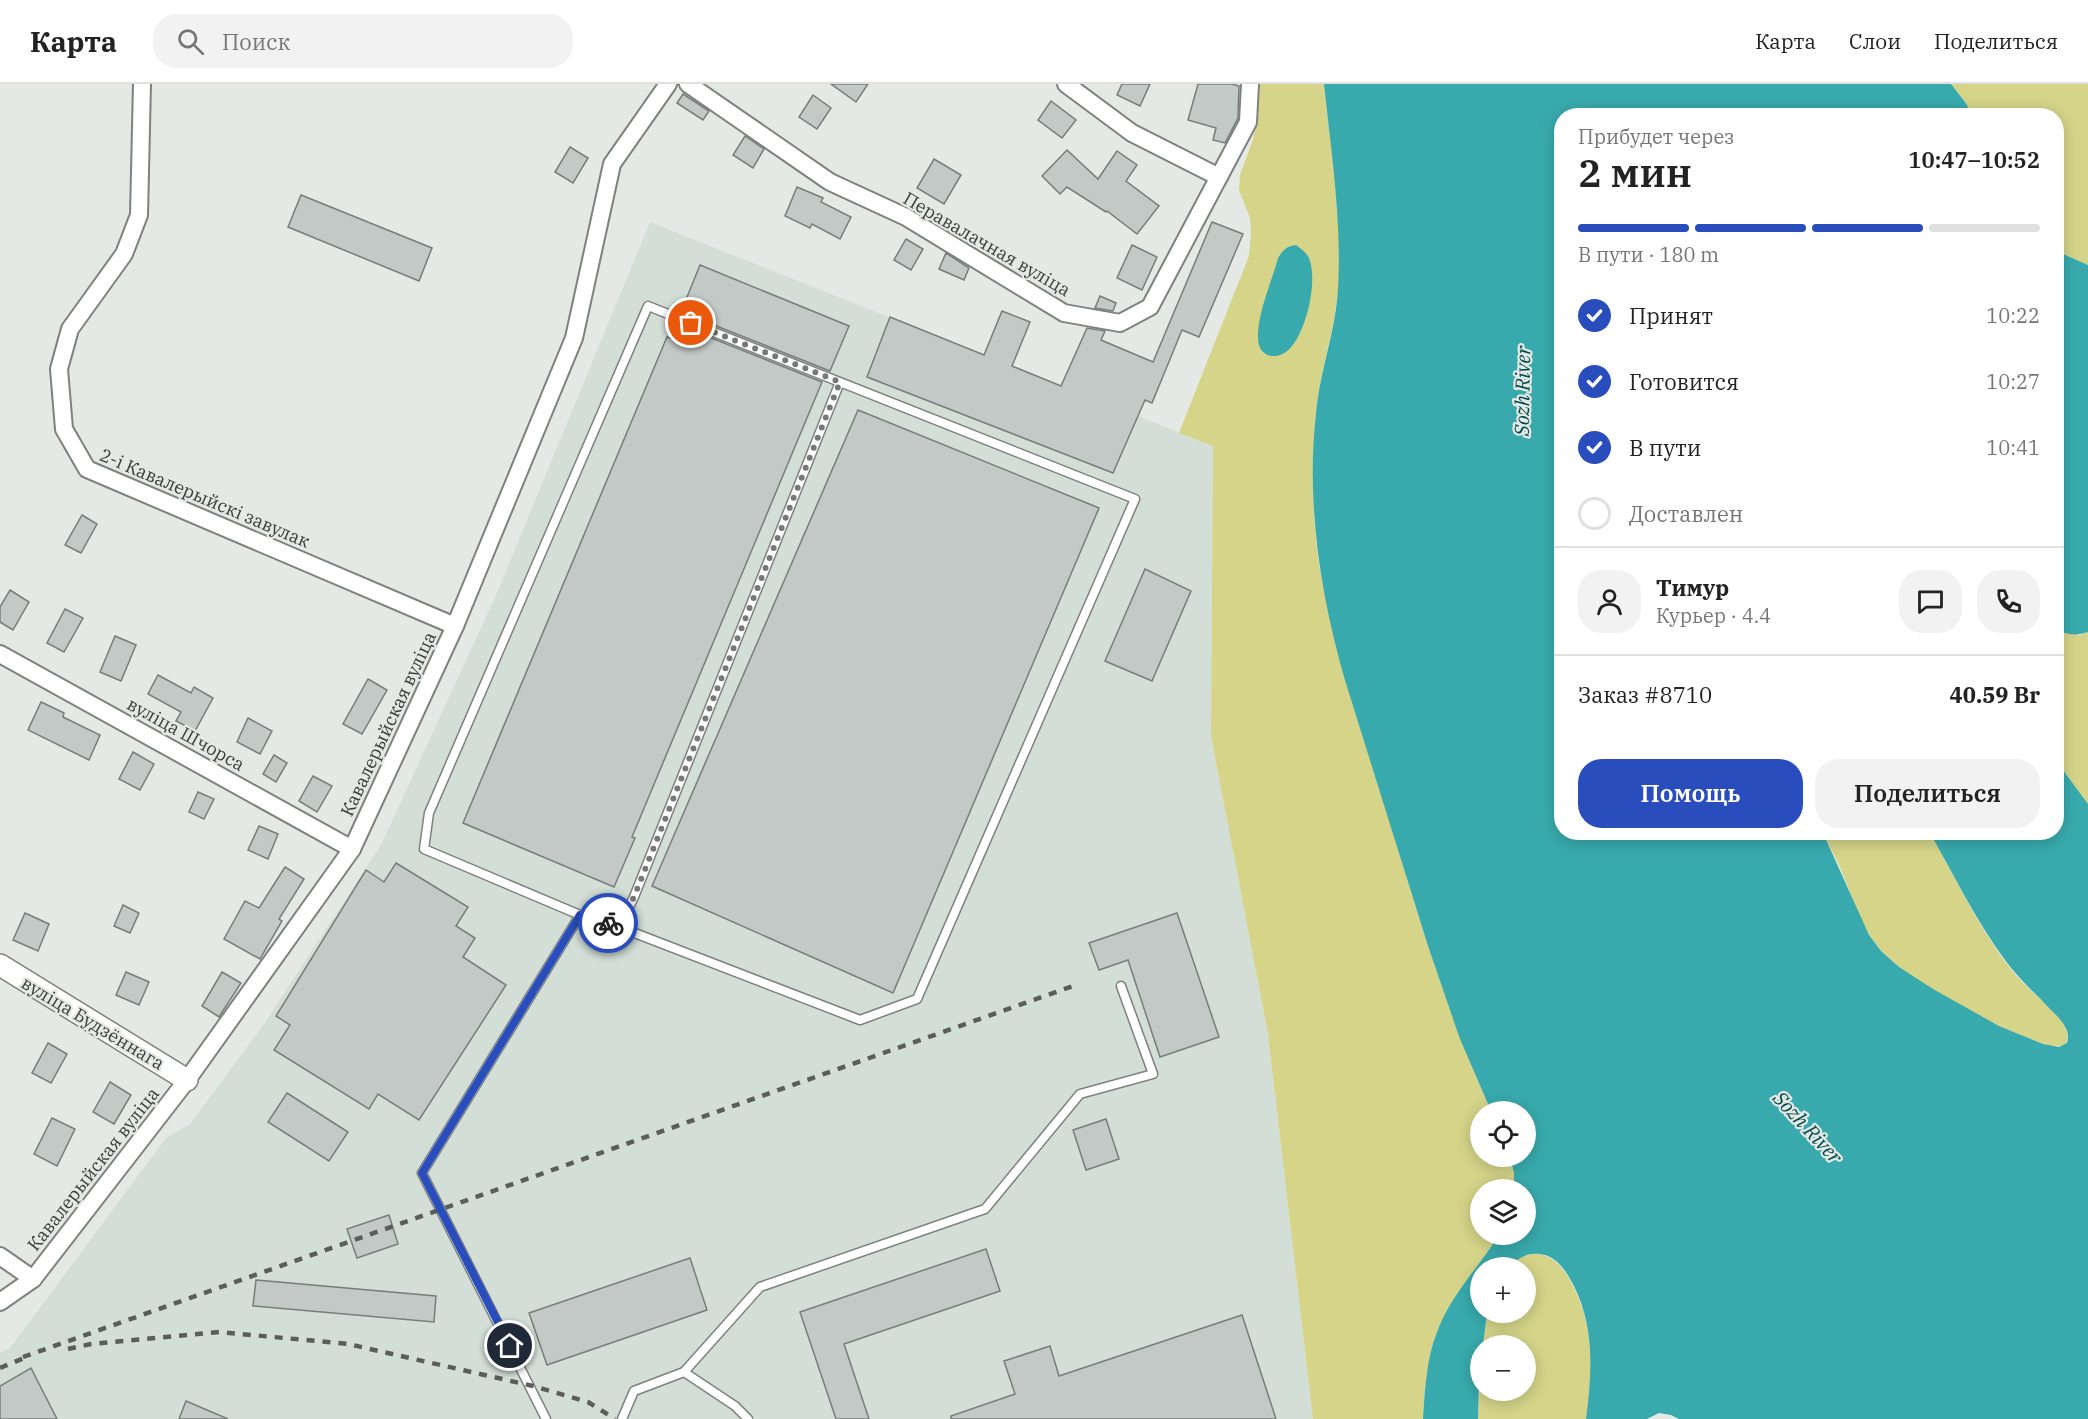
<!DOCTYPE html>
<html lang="ru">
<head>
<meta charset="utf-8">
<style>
  body { margin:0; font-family:"IBM Plex Serif",serif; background:#f2f2f2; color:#222; height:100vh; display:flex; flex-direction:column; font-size:22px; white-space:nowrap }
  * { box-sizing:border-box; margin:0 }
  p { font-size:20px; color:#767676 }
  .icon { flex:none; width:33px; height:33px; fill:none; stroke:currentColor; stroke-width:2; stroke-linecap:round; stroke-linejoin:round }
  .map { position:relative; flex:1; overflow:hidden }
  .drawer { position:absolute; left:1554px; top:24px; width:510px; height:732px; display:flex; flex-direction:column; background:#fff; border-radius:24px; box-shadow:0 3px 15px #0003 }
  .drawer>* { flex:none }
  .controls { position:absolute; left:1470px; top:1017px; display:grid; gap:12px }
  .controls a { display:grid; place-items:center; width:66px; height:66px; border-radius:50%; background:#fff; box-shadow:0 3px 15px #0003; font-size:30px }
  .pin { position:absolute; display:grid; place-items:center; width:51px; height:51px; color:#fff; margin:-26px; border:3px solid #fff; border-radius:50%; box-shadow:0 2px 6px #0007 }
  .courier { position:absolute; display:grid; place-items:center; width:60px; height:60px; margin:-30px; border:4px solid #294dbd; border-radius:50%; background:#fff; color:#222; box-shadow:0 2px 8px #0007 }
  .head em { font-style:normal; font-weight:600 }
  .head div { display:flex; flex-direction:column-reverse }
  .head { display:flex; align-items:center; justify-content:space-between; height:102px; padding:0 24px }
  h1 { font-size:39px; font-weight:600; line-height:45px }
  .bar { display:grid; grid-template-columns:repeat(4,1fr); gap:9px 6px; align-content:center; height:72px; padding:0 24px }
  .bar i { height:8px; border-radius:4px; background:#e0e0e0 }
  .bar .current { background:#294dbd }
  .bar p { grid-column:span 4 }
  .line { display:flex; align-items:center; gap:15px; padding:0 24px; border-top:2px solid #e0e0e0 }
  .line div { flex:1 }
  .round { display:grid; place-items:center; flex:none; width:63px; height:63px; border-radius:24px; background:#f2f2f2 }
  ol { padding:0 24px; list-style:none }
  li { display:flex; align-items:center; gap:18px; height:66px }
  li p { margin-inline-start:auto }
  li .icon { padding:6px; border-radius:50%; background:#294dbd; color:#fff; stroke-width:4 }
  li:last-child { color:#767676 }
  li i { width:33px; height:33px; border:3px solid #e0e0e0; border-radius:50% }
  .cta { display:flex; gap:12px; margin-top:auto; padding:12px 24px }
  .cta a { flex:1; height:69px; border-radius:24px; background:#294dbd; color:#fff; font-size:24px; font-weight:600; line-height:69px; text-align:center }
  .cta a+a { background:#f2f2f2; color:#222 }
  header { display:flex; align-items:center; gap:36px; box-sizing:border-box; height:84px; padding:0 30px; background:#fff; border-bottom:2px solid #e0e0e0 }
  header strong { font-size:28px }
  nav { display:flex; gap:33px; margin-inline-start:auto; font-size:21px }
  .search { width:420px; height:54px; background:#f2f2f2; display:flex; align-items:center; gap:15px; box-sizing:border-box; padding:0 21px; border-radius:24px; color:#767676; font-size:22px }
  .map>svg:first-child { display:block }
</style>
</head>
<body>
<header>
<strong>Карта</strong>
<div class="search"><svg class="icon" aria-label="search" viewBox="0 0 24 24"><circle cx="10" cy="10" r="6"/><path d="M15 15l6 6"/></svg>Поиск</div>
<nav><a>Карта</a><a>Слои</a><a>Поделиться</a></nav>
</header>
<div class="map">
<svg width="2088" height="1335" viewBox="0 0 2088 1335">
  <rect width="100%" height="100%" fill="#e4e9e5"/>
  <!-- built -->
  <polygon fill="#d3dfd6" points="650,138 1213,362 1211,652 1268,950 1313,1335 0,1335 0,1269 10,1264 166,1054 190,1040 264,940 381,761 496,511"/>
  <!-- green -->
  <g fill="#d5d489">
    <path d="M1257,0h67c7,67 20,140 14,207 -3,32 -12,62 -18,93 -8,42 -7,85 -6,128 3,80 31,156 53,232 36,124 72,249 124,367l-11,1v44l30,1 4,16v16l-34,1v44l19,1c-20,32 -48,61 -62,97 -11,28 -12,58 -14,87h-110l-45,-385 -57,-298 2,-290 -34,-13 70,-177 2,-22 -1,-16 -11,-28 1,-15 13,-36 5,-28z"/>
    <polygon points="1951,0 2088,0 2088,181 2063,170 2057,165 2056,32 1973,31 1965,18"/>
    <polygon points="2056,546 2080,551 2088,548 2088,720 2057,678"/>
    <path d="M1823,749h107c27,47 55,109 92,149 12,13 59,46 42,64h-12l-9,-2 -44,-18 -66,-36 -34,-23 -18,-16 -12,-16 -9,-18 -20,-50z"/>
    <path d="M1536,1169c19,4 27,14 36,31 23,43 20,88 14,135h-108l2,-40v11h46v-44l-43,-1 4,-32 39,-1v-44l-18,-1c9,-8 16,-12 28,-14z"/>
  </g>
  <!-- water -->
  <g fill="#38aaad">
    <path d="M1324,0h627l14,18 8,13 -411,1v716l261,1 46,102 12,16 18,16 34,22 66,37 44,18 16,3 8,-4c5,-14 -9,-26 -18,-35 -15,-16 -31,-30 -44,-48 -29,-39 -51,-85 -75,-127l126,-1 1,-70 31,42v615h-409l-8,-4 -12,-2 -12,6h-61c6,-47 9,-92 -13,-135 -7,-12 -13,-24 -28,-29 -15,-4 -26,2 -37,12l-28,1v44l7,1 -4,32 -3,1 -2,73h-55c2,-29 3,-59 14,-87 13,-36 42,-65 62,-97l27,-1v-44l-12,-1v-16l-4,-16 16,-1v-44l-35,-1 -31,-72 -32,-93 -84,-269c-24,-85 -38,-175 -28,-264 4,-43 20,-83 22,-125 4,-68 -7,-137 -14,-204z"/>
    <path d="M1296,161c5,4 10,7 13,13 9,22 -2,70 -17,88 -11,15 -34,14 -34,-8 -1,-24 14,-57 20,-80 5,-8 9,-12 18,-13z"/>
    <path d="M2056,165l7,5 25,11v367c-11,4 -20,3 -31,-2z"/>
  </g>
  <!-- building -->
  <g fill="#c3c9c7" stroke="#777d7b" stroke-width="1.5">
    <polygon points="831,0 868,0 856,18"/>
    <polygon points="1122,0 1150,0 1140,22 1117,11"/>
    <polygon points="1198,0 1232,0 1239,2 1238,34 1225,59 1213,56 1216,44 1188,36"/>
    <polygon points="683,10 709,27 703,36 677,19"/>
    <polygon points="813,11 831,24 817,45 799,33"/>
    <polygon points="1051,17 1076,36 1062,54 1038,36"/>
    <polygon points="745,52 764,65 753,84 733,71"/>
    <polygon points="570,63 588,74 573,99 555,88"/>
    <polygon points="1067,66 1098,95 1117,67 1137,81 1126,97 1159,122 1137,150 1107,127 1106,128 1067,103 1060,110 1042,92"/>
    <polygon points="934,75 961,91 944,120 917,104"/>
    <polygon points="797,103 823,114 821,118 851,133 840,155 812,140 810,144 785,132"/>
    <polygon points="301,111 432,164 419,197 288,143"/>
    <polygon points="1212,138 1243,150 1199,253 1182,246 1152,319 1145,316 1113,389 867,293 890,233 984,271 1002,227 1030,238 1012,282 1061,302 1087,244 1105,247 1101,256 1153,278"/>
    <polygon points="906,155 923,165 911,186 894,176"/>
    <polygon points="1132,161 1157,173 1142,206 1117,194"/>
    <polygon points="946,169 969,184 964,196 939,185"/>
    <polygon points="700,181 849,242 830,287 681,228"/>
    <polygon points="1100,212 1116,219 1113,227 1095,224"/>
    <polygon points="676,240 822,298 632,753 635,754 614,803 463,739 667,253 670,254"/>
    <polygon points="858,326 1099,424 893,909 652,802"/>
    <polygon points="82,431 97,440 81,469 65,461"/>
    <polygon points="1145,485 1191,507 1152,597 1105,577"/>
    <polygon points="10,506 29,518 13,546 0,538 0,523"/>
    <polygon points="65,525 83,534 64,568 47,559"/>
    <polygon points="115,552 136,561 121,597 100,588"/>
    <polygon points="158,591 191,609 194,603 213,614 195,647 176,637 181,628 148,610"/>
    <polygon points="368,595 387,606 362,650 343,640"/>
    <polygon points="41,618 64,629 63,633 100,651 89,676 28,646"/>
    <polygon points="248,634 272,647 260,670 237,658"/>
    <polygon points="133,668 154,680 140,706 119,695"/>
    <polygon points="274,671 287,679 276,698 263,690"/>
    <polygon points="313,692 332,702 317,728 299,717"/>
    <polygon points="198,708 214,715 204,735 189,728"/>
    <polygon points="259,742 278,750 268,775 248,766"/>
    <polygon points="396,779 468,823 456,842 475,854 463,873 506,901 419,1036 378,1010 369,1025 274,966 290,941 276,932 366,786 384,798"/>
    <polygon points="285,783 304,795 279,835 282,837 260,875 224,855 245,817 259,824"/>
    <polygon points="123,821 139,829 130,849 114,842"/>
    <polygon points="25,829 49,840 38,867 13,856"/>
    <polygon points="1177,829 1219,953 1160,973 1128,876 1099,886 1089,859"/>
    <polygon points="126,888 149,898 139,921 116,911"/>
    <polygon points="222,888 241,899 219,933 202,922"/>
    <polygon points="48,959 67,970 51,999 32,989"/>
    <polygon points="110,998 131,1011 114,1040 93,1028"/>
    <polygon points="287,1009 348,1048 329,1077 268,1038"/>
    <polygon points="52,1034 75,1045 57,1082 34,1070"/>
    <polygon points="1106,1035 1119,1075 1086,1086 1073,1046"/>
    <polygon points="389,1131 398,1160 357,1174 347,1145"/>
    <polygon points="986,1165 1000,1207 844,1260 869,1335 836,1335 800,1228"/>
    <polygon points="690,1174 707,1226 547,1281 529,1229"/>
    <polygon points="256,1196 436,1212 434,1238 253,1222"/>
    <polygon points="1242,1231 1276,1335 951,1335 951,1332 1015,1310 1004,1277 1050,1262 1059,1292"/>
    <polygon points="31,1284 57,1335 0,1335 0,1302"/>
    <polygon points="186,1317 228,1335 179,1335"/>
  </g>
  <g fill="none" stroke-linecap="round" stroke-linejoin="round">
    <!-- service casing -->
    <g stroke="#7e827f" stroke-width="11">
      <g id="service">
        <polyline points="580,831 619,843"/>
        <polyline points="684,1288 760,1203 985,1125 1080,1010 1153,990 1121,902"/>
        <polyline points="546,1335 422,1089 580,831 424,765 429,729 648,222 1135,415 917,915 860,936 619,843 634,813 840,298"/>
        <polyline points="622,1335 634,1307 684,1288 735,1322 748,1335"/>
      </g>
    </g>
    <!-- minor casing -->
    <g stroke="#7e827f" stroke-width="20">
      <g id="minor">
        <polyline points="142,0 139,131 124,170 70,245 59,285 64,345 87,385 455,542"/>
        <polyline points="688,0 830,98 906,133 1064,229 1120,239 1150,223 1248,38 1250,0"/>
        <polyline points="1066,0 1132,49 1219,93"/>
        <polyline points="0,570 352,765"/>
        <polyline points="0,1172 33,1195"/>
        <polyline points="0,1218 33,1195 187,996 352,765 455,542 574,254 612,80 668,0"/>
      </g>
    </g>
    <!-- tertiary casing -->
    <g stroke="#7e827f" stroke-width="24">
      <polyline id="tertiary" points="0,881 187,996"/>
    </g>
    <!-- service -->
    <use href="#service" stroke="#fff" stroke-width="8"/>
    <!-- minor -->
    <use href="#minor" stroke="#fff" stroke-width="16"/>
    <!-- tertiary -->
    <use href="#tertiary" stroke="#fff" stroke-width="21"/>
    <!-- rail -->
    <g stroke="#5a5d5b" stroke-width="4.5" stroke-dasharray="8 8" stroke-linecap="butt">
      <polyline points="68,1265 91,1260 220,1248 348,1260 533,1302 588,1318 615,1335"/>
      <polyline points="23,1273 1073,902"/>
      <polyline points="0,1284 29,1272"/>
    </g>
  </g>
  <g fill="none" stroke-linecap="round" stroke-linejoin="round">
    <!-- done -->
    <polyline stroke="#767977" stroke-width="6" stroke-dasharray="0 10.8" points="608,839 619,843 634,813 840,298 691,239"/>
    <!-- route -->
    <polyline stroke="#294dbd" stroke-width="8" points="510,1262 422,1089 580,831 608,839"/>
  </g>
  <g text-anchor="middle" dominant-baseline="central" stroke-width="4.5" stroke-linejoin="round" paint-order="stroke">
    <!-- street labels -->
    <g font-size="18" fill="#3b3d3c" stroke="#e4e9e5">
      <text transform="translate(987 160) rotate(30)">Перавалачная вуліца</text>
      <text transform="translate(205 414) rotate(23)">2-і Кавалерыйскі завулак</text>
      <text transform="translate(388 640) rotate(-65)">Кавалерыйская вуліца</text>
      <text transform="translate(186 650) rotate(29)">вуліца Шчорса</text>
      <text transform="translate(93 939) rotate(31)">вуліца Будзённага</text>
      <text transform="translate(93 1085) rotate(-52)">Кавалерыйская вуліца</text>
    </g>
    <!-- water labels -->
    <g font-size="20" font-style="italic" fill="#01484a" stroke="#e4e9e5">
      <text transform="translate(1522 307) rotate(-89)">Sozh River</text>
      <text transform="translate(1808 1043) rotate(47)">Sozh River</text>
    </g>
  </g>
</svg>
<div class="controls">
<a><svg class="icon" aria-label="locate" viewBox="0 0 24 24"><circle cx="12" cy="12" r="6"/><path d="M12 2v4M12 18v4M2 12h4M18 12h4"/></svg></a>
<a><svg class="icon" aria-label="layers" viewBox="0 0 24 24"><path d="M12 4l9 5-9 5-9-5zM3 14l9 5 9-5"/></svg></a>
<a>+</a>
<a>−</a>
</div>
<div class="pin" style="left:691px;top:239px;background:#ea580c"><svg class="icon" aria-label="bag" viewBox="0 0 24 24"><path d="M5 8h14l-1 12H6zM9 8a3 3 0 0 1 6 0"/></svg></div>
<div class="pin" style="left:510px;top:1262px;background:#1f2937"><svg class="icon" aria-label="home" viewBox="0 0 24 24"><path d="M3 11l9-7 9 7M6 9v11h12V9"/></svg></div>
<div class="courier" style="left:608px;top:839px"><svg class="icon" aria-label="bike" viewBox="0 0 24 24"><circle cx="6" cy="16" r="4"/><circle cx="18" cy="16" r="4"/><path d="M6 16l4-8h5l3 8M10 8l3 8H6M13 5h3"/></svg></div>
<section class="drawer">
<div class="head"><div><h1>2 мин</h1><p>Прибудет через</p></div><em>10:47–10:52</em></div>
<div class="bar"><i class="current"></i><i class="current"></i><i class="current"></i><i></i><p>В пути · 180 m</p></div>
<ol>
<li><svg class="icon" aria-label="check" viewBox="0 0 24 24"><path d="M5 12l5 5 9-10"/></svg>Принят<p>10:22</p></li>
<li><svg class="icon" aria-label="check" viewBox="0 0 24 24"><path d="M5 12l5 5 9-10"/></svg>Готовится<p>10:27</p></li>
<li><svg class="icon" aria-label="check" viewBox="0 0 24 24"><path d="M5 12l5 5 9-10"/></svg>В пути<p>10:41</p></li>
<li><i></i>Доставлен</li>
</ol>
<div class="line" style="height:108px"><a class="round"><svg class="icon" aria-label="person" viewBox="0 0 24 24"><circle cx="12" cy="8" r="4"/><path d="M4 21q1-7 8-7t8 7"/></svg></a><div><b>Тимур</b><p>Курьер · 4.4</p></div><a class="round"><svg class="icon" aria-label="chat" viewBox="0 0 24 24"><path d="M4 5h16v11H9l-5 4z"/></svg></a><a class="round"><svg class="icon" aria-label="phone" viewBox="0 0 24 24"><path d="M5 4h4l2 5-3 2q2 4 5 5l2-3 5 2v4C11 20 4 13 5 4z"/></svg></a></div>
<div class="line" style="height:78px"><div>Заказ #8710</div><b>40.59 Br</b></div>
<div class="cta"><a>Помощь</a><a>Поделиться</a></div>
</section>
</div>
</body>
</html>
